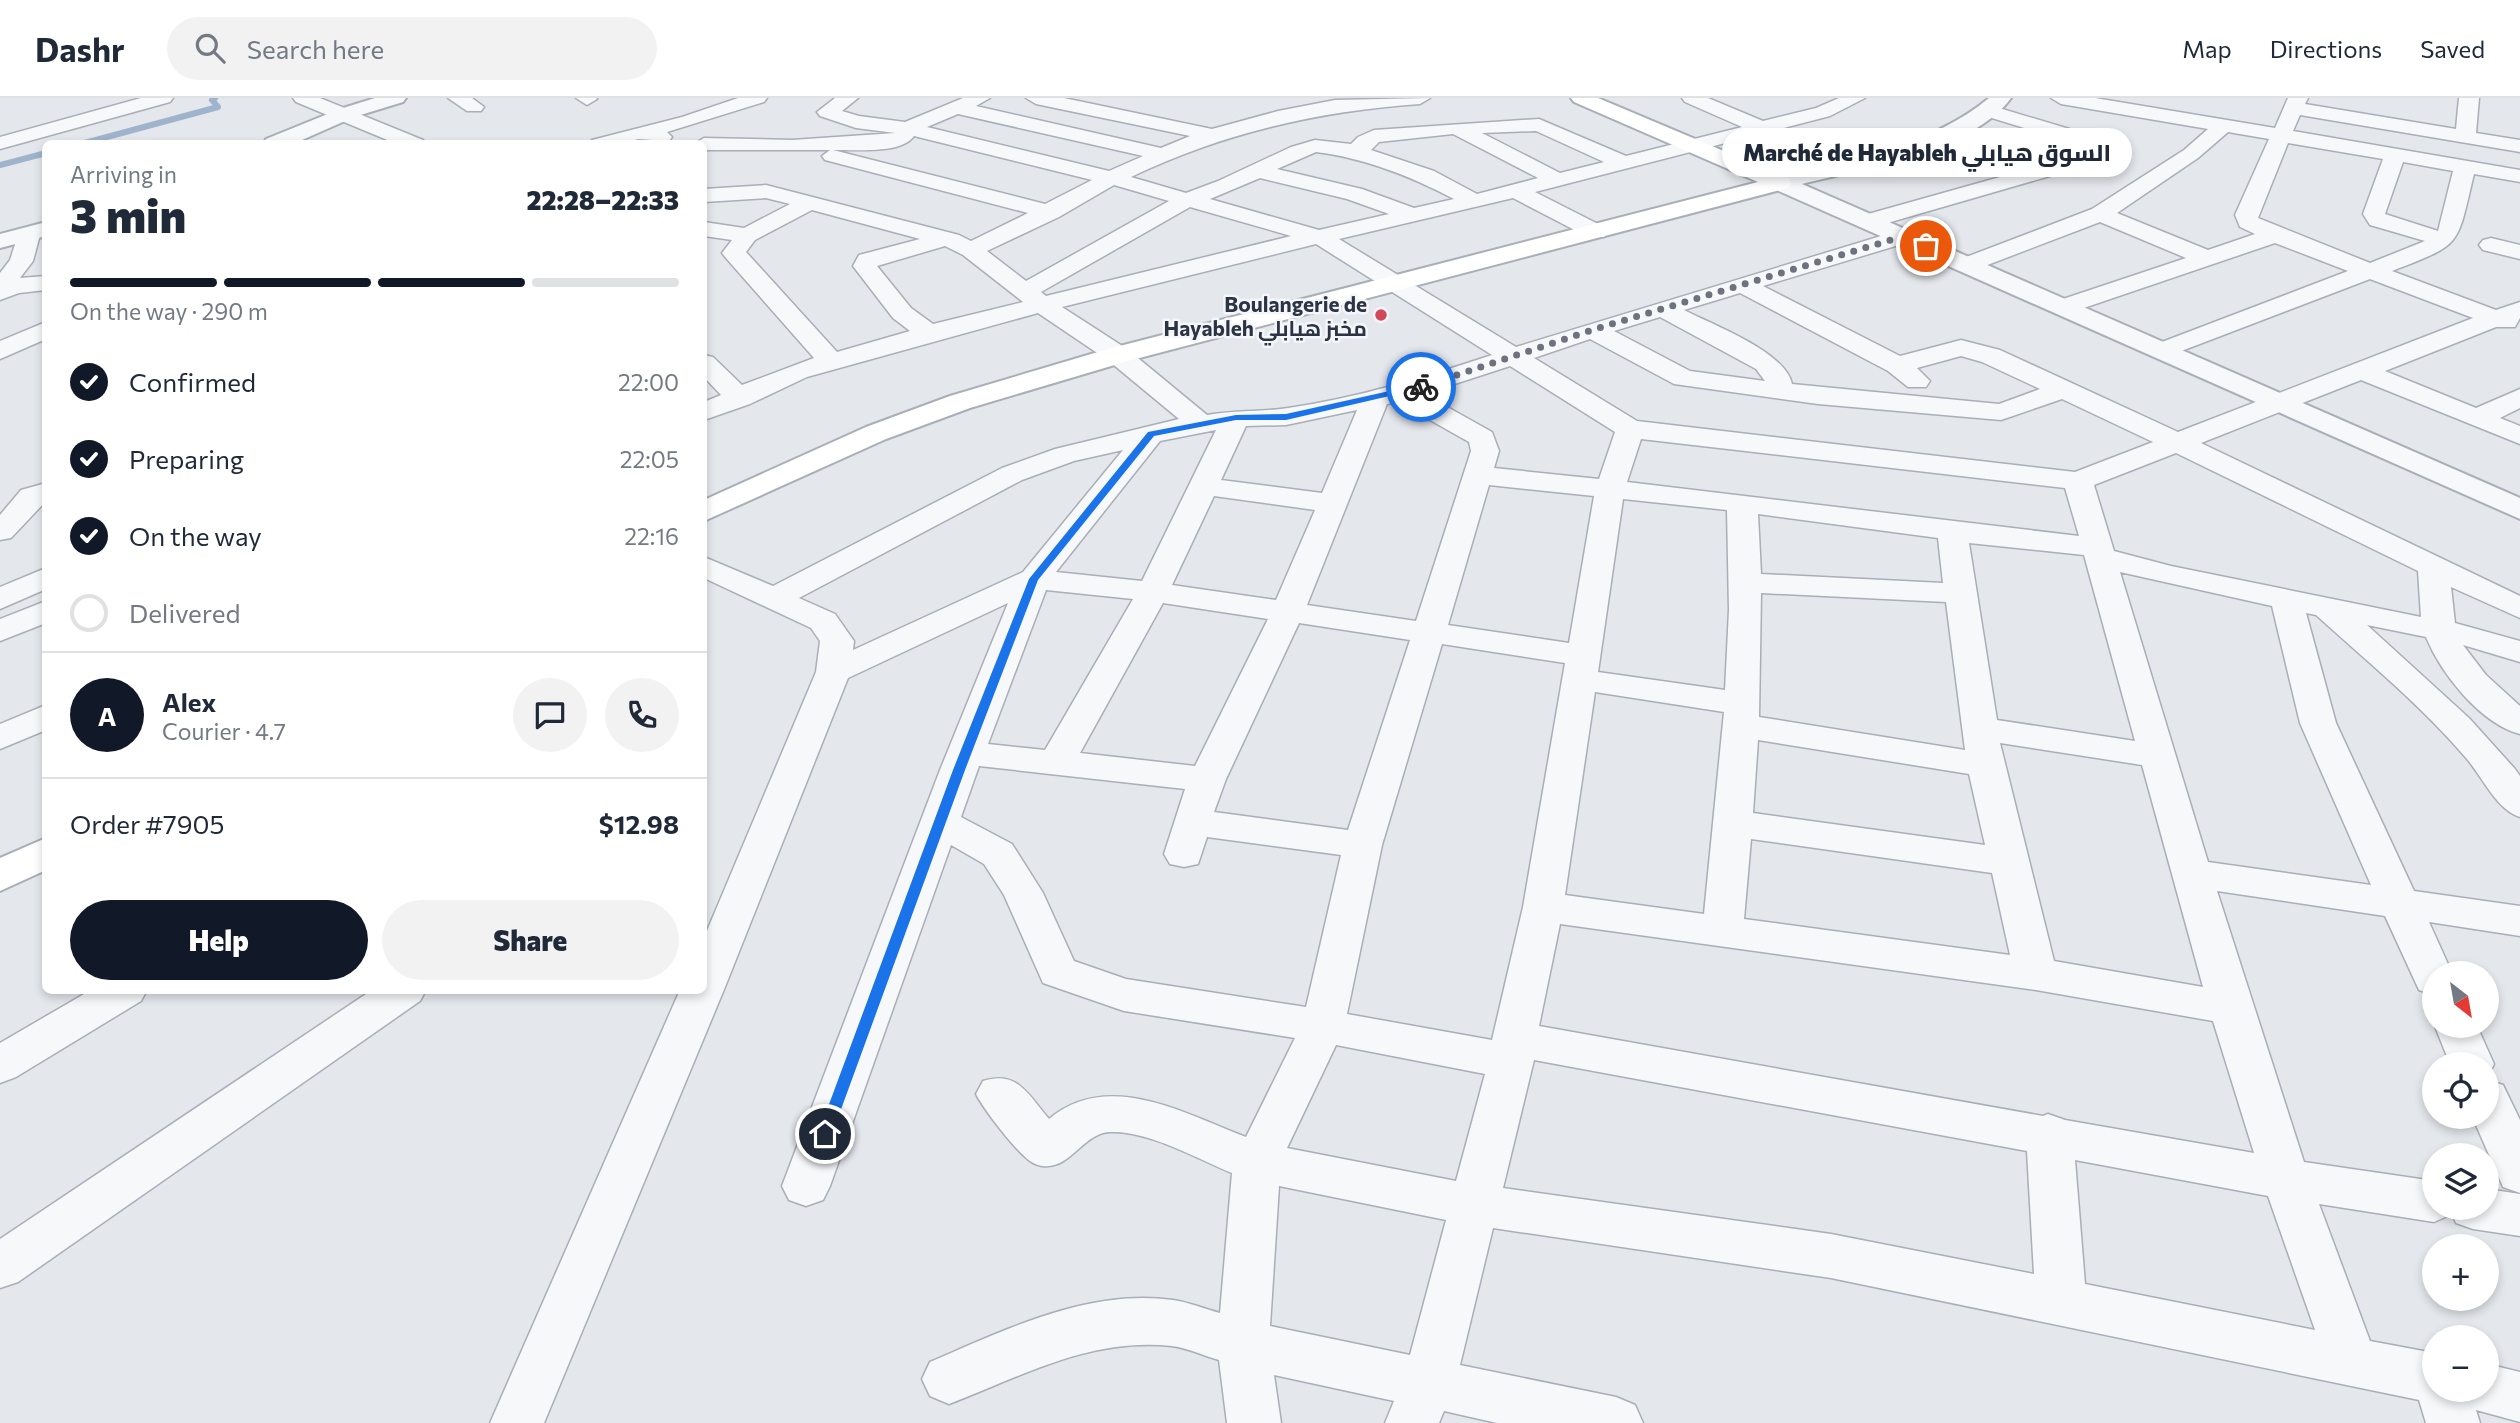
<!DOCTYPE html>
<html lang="en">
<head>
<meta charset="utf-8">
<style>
  body { margin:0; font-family:Commissioner,Cairo,sans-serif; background:#f2f2f3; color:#1f2937; height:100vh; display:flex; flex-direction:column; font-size:26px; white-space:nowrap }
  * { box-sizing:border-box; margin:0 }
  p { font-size:23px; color:#747a83 }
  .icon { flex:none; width:38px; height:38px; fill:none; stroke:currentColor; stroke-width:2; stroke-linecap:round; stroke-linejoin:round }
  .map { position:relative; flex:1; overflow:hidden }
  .sheet { position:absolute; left:42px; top:42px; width:665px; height:854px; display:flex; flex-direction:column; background:#fff; border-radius:10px; box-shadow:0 4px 10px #0003 }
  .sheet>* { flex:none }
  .needle { width:46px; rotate:149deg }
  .controls { position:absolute; left:2422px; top:863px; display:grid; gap:14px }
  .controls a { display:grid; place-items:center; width:77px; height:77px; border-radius:50%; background:#fff; box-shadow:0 4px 10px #0003; font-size:35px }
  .pin { position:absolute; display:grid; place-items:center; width:60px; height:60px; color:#fff; margin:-30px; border:4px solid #fff; border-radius:50%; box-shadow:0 2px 7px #0007 }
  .courier { position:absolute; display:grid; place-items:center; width:70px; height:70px; margin:-35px; border:5px solid #1a73e8; border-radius:50%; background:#fff; color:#222; box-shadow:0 2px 9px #0007 }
  .bubble { position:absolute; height:49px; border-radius:24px; background:#fff; box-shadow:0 4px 10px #0003; font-size:23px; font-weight:800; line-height:49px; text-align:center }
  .overview em { font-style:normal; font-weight:800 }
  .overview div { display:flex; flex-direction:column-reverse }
  .overview { display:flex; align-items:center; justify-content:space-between; height:119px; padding:0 28px }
  h1 { font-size:46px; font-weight:800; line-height:52px }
  .bar { display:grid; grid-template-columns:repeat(4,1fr); gap:10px 7px; align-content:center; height:84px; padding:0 28px }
  .bar i { height:9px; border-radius:5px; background:#e0e1e3 }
  .bar .on { background:#111827 }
  .bar p { grid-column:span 4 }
  .line { display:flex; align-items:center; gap:18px; padding:0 28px; border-top:2px solid #e0e1e3 }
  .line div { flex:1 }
  .round { display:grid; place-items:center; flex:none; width:74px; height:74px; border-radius:37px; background:#f2f2f3 }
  ol { padding:0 28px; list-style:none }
  li { display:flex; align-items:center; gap:21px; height:77px }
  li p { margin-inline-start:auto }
  li .icon { padding:7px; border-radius:50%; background:#111827; color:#fff; stroke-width:4 }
  li:last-child { color:#747a83 }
  li i { width:38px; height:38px; border:4px solid #e0e1e3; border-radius:50% }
  .button { display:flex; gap:14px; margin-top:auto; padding:14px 28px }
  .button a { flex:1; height:80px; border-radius:42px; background:#111827; color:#fff; font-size:28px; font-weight:800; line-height:80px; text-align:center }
  .button a+a { background:#f2f2f3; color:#1f2937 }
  header { display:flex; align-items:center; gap:42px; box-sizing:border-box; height:98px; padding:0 35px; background:#fff; border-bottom:2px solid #e0e1e3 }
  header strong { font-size:33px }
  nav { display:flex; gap:38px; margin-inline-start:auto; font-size:24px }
  .search { width:490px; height:63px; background:#f2f2f3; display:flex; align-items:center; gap:18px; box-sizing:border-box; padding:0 24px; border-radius:38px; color:#747a83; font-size:26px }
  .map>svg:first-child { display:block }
</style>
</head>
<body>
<header>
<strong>Dashr</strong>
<div class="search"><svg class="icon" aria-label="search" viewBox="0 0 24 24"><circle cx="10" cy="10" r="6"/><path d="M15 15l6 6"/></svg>Search here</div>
<nav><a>Map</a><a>Directions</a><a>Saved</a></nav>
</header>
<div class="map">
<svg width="2520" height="1325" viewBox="0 0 2520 1325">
  <rect width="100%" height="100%" fill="#e4e7ec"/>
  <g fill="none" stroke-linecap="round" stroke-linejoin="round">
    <!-- stream -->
    <g stroke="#9fb4cc" stroke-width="6">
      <polyline points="81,46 218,9 212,2 215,0"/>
      <polyline points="0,67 46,55"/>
    </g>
    <!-- minor casing -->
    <g stroke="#a9aeb7" stroke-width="3">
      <g id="minor">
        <polygon points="141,0 173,0 170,4 0,51 0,39"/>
        <polygon points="293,0 320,0 423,42 426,46 397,46 296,4"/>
        <polygon points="448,0 472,0 484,9 481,13 467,13"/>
        <polygon points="576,0 596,0 597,1 587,7"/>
        <polygon points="738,0 767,0 764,4 667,34 672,39 669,43 638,41 623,46 589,46 592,42 682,19"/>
        <path d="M835,0h23l-16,13 17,5 46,6 58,-24h27l-14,8 185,42 29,-12 -154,-32 -10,-6h38l148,31 66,-18 57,-11 95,-2 -10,6c-102,7 -197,29 -289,73l55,16 32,-12 73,-34 24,-7 36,4 7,-7 16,-7 165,-11 87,37 116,-29 -57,-25 -3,-4h26l55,23 53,-13 23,-10h26l-35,18 -295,76 69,35 3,5 -3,5h-16l-75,-39 -174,41 177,108 388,-118 8,2 3,5 -3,5 -149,45 137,70 61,-16 39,10 178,82 295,-114 -103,-39 -207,79 -9,-3 -4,-5 4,-5 194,-74 -73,-28 -203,69h-18l-3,-5 3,-5 132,-44 -86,-36 -123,47h-16l-4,-5 4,-5 131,-50 92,-59 24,-21 -147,-25 -10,-6h44l180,30 13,-30h20l-3,6 151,25 3,-31h20l-3,35 44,7v12l-220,-37 -7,16 227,39v12l-46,-8c-18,75 -11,69 -82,97l104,39 24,-8v16l-5,9h-19l-111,44 91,37 44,-19v19l-20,10 20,8v18l-159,-64 -160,63 319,153v22l-69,-31 4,36 65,18v21l-57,-17 23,30 34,31v28c-39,-10 -79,-60 -94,-97l-59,-12 102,93 46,51 5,7v41c-23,-7 -37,-39 -53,-58 -45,-53 -99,-97 -151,-144l-10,-2 30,110 78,168 106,15v30l-91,-14 23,51h-18v22l-15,-5 -34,-74 -168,-25 87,271 130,19v27h53v-19l33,5v42l-47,-7 -17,-6 -4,-9 -18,8 -115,-18 51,137 64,12v37h53v-26l33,8v50l-44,-12 4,13h-54l-7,-23 -588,-122 -338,-50 -33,137 156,32 19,8 8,18h-146l-53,-12 -5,12h-54l9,-22 -120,-26 7,48h-54l-8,-63c-15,-4 -31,-12 -47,-14 -81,-9 -150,30 -223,58l-19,-8 -8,-17 8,-17c75,-32 159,-74 243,-62 15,2 32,9 47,13l12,-140c-34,-14 -85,-43 -122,-41 -19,1 -30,18 -45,28 -10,7 -24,9 -35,1 -14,-10 -46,-51 -54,-67l7,-13c35,-11 45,14 66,38 59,-50 136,-5 197,18l49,-99 -171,-27 -81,-28 -39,-88 -20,-31 -33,-19 -121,341 -7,14 -17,6 -17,-6 -7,-14 158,-416 68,-167 -160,75 -123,309 -181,436h-54l190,-433h24v-52l112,-266 4,-31 -9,-13 -107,-50v-21l69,29 229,-118 53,-19 124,-30 -70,-58 -71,-48 -231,64 -57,27 -46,16v-18l17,-7 -17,-18v-22l9,2 29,28 72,-27 -88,-100 -4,-5 10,-13 -28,-4v-14l40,6 46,-24 -24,-6 -62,4v-13l62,-4 193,50 12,6 57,-28 -203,-53 -3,-4 8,-6h-126v-6h-10l10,-6 88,2 103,-7 -39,-5 -36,-12 -3,-4zM958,16l185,42 -34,15 -182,-44zM1536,33l68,31 -44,11 -78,-40zM2228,34l41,7 -34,76 5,12 15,7 -47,16 -91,-37 81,-55zM1453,36l85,44 -61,16 -43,-23 -63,-21 8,-8zM914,38l178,44 -47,24 -212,-54c22,-1 67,5 81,-14zM2288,45l95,16 -20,55 7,11 55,16 -55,22 -112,-45zM1316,54c49,6 94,24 138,47l-40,9 -52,-19 -85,-20zM2403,64l50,9 -15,60 -53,-17zM1260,80l87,21 42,15 -70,16 -109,-31zM1114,87l55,16 -143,80 -39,-30 72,-34zM1190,109l101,29 -245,60 -5,-4zM812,112l108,29 -61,16 -6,11 40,52 17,13 -73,21 -91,-100 9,-12zM1316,146l176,111c-67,22 -134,43 -204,53 -27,4 -54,2 -81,7l-80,-66 -65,-42zM945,148l18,9 60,47 -90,22 -22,-16 -34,-42zM1740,195l148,78 20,16h18l4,-6 -13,-13 44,-12 21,6 58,27 -41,15 -207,-20c-6,-32 -79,-59 -108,-74zM1660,219l96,52 9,12 -75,-10 -76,-40zM1590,241l84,45 144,20 183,16 61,-21 91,43 -78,30 -438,-51 -103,-63zM1510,268l105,66 -16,47 -105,-11 5,-17 -7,-19 -68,-38zM1398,304l71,40 2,9 -55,170 -109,-16 80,-201zM1357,312l-35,83 -101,-13 25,-54 40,-1zM1216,332l-74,151 -86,-9 104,-131zM1641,341l424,49 14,48 -452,-54zM1123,352l-100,122 -170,78 1,-9 -19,-27 -36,-16 223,-118 52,-19zM2176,355l242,118 3,46 -250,-51 -57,-15 -20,-66zM1489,387l105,11 -25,147 -121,-18zM1214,398l101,14 -39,90 -104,-15zM1623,401l104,11 2,100 -4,80 -127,-18zM1758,416l180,24 5,45 -182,-9zM1969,445l115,12 51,186 -138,-21zM2120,474l152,34 28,117 71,162 -163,-23zM1046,492l87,9 -88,151 -57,-6zM1761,495l185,9 19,148 -206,-33zM1163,505l105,16 -73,147 -115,-13zM1299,525l111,17 -62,190 -134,-18 12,-33zM1442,546l123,19 -42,244 -31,133 -145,-26 35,-169zM1595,594l129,20 -20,202 -139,-19zM1758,642l211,34 16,71 -232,-32zM2000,645l142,22 61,222 -149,-26zM979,668l206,23 -21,65 6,10 14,3 14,-3 9,-27 134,18 -35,152 -180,-28 -52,-18 -31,-68 -31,-49 -51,-27zM1751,741l241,34 18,82 -266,-36zM1560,826l476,66 177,31 41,132 -189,-33 -17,-6 -5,2 -504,-90zM1336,947l149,29 -29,107 -169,-33zM1534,962l493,91 7,123 -203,-40 -328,-46zM2075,1062l193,36 47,134 -230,-46zM1279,1088l167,34 -36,135 -140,-29z"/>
        <polygon points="1989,7 2126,48 2129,52 2126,56 1877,128 1861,128 1858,123 1861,118 2096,52 1982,17 1979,13 1982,9"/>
        <polygon points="29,130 40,137 33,163 20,180 46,178 46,192 19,195 0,202 0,175 10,162 18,137"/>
        <polygon points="2491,140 2520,147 2520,161 2483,152 2479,147 2483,142"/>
        <polygon points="46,224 46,241 0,261 0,243"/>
        <polygon points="46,385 46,403 11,440 0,442 0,417 21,392"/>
        <polygon points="46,470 46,491 0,511 0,489"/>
        <polygon points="46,503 46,525 0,543 0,521"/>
        <polygon points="46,607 46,632 0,651 0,626"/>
        <polygon points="91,892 147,892 141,903 16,979 0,985 0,945"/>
        <polygon points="372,892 426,892 420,903 18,1184 0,1190 0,1141"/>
        <polygon points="2434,926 2477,928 2494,966 2488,978 2487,966 2450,966"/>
        <polygon points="2487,982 2503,987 2520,1022 2520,1095 2503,1089 2472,1018 2487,1018"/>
      </g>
    </g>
    <!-- tertiary casing -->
    <g stroke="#a9aeb7" stroke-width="4">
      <g id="tertiary">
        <polygon points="375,0 406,0 403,4 354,19 293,46 264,46 266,41 340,11"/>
        <path d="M1989,0h22c-37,52 -150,71 -209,86l718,314v21l-748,-331 -3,-5 3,-5c74,-18 157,-30 217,-80z"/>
        <polygon points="46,124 46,138 0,150 0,136"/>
      </g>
    </g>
    <!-- secondary casing -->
    <g stroke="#a9aeb7" stroke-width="4">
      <g id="secondary">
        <polygon points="1571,0 1598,0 1788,80 1791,85 1788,90 1128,263 970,310 886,341 704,423 704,402 866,329 950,298 1108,251 1758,84 1574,4"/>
        <polygon points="46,740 46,772 0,793 0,760"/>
      </g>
    </g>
    <!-- minor -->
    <use href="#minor" fill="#f7f8fa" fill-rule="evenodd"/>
    <!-- tertiary -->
    <use href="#tertiary" fill="#f7f8fa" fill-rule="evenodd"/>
    <!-- secondary -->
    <use href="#secondary" fill="#fff" fill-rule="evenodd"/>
  </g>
  <!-- route -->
  <polygon fill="#1a73e8" points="1421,286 1424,290 1286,322 1236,322 1154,338 1038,482 965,672 832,1036 825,1042 820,1040 818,1036 953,672 1029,481 1148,334 1236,317 1286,316"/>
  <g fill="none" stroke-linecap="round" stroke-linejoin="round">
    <!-- done -->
    <polyline stroke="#6c737f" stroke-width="7" stroke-dasharray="0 12.6" points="1421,289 1592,232 1904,138 1926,148"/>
  </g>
  <!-- markers -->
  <circle fill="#d1495b" stroke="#f4f6f9" stroke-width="2.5" cx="1381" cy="217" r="7"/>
  <g text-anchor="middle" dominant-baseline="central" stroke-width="5" stroke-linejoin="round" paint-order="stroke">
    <!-- far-poi labels -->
    <g font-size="21" font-weight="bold" fill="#2b3445" stroke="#f4f6f9" text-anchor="end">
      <text x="1367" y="205">Boulangerie de<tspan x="1367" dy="24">Hayableh مخبز هيابلي</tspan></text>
    </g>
  </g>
</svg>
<div class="controls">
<a><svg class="needle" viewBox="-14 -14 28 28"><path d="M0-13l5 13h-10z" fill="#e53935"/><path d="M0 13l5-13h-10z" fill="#747a83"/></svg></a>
<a><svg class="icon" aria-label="locate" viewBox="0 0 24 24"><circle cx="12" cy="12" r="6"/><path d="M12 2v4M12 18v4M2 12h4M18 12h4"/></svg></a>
<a><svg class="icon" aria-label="layers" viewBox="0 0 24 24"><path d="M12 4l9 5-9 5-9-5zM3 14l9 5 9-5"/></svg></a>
<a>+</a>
<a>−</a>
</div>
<div class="pin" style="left:1926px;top:148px;background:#ea580c"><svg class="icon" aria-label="bag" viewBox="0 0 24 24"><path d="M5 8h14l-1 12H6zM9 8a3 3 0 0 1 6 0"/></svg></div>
<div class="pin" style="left:825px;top:1036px;background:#1f2937"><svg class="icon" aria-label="home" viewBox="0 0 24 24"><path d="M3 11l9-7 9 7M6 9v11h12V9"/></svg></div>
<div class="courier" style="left:1421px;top:289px"><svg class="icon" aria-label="bike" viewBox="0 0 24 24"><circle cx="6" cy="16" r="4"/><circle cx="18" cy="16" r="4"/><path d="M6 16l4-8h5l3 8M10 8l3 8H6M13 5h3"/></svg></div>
<div class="bubble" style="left:1722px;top:30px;width:410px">Marché de Hayableh السوق هيابلي</div>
<section class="sheet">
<div class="overview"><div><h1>3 min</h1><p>Arriving in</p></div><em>22:28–22:33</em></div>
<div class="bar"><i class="on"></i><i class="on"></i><i class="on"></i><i></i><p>On the way · 290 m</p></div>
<ol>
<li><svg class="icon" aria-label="check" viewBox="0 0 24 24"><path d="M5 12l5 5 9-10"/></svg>Confirmed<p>22:00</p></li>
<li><svg class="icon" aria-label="check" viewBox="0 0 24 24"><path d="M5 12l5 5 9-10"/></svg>Preparing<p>22:05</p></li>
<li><svg class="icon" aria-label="check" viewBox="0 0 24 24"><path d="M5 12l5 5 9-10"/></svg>On the way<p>22:16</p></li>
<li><i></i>Delivered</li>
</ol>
<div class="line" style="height:126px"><b class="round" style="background:#111827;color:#fff">A</b><div><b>Alex</b><p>Courier · 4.7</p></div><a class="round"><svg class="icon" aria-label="chat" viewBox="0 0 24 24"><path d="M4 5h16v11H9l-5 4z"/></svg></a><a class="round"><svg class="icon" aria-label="phone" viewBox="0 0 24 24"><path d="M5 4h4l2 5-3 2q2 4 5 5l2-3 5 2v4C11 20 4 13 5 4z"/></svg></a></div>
<div class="line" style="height:91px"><div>Order #7905</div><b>$12.98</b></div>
<div class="button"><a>Help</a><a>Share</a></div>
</section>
</div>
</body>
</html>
